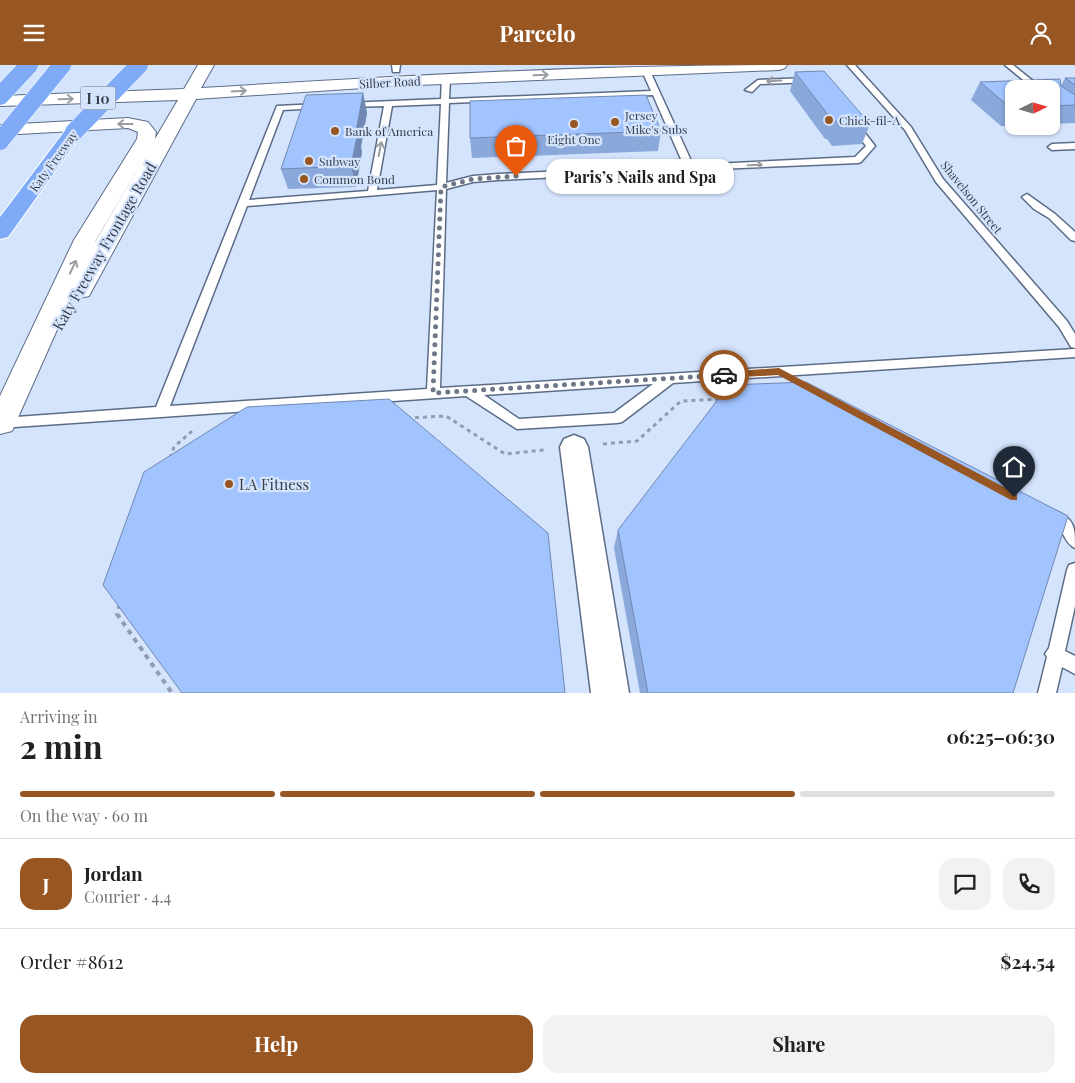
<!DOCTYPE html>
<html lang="en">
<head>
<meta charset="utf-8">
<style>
  body { margin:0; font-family:"Playfair Display",serif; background:#f2f2f2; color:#202124; height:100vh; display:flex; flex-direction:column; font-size:19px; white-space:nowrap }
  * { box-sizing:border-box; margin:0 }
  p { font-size:16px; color:#757577 }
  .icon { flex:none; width:28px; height:28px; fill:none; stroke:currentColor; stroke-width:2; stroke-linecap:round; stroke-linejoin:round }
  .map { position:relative; height:628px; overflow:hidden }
  .drawer { display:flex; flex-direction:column; background:#fff; flex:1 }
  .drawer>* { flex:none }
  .needle { width:32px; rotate:85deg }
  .buttons { position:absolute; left:1005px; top:15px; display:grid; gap:10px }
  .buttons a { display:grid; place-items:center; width:55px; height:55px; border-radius:10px; background:#fff; box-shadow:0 1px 4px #0004; font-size:25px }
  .pin { position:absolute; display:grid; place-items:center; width:42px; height:42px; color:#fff; margin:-51px -21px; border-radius:50% 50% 50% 0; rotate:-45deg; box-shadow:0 0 5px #0007 }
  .pin .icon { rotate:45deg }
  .courier { position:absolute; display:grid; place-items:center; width:50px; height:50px; margin:-25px; border:4px solid #975622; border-radius:50%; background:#fff; color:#222; box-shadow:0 1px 6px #0007 }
  .bubble { position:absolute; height:35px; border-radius:15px; background:#fff; box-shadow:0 1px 4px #0004; font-size:16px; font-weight:700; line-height:35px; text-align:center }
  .head em { font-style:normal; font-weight:700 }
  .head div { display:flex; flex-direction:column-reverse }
  .head { display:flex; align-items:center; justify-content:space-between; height:85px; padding:0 20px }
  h1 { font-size:32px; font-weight:700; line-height:38px }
  .bar { display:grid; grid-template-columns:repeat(4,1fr); gap:8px 5px; align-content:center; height:60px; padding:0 20px }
  .bar i { height:6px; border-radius:4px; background:#e0e0e0 }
  .bar .on { background:#975622 }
  .bar p { grid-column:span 4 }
  .line { display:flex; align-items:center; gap:12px; padding:0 20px; border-top:1px solid #e0e0e0 }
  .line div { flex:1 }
  .round { display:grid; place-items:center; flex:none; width:52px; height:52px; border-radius:15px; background:#f2f2f2 }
  .primary-button { display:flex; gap:10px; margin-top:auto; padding:10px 20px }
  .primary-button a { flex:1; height:58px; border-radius:15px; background:#975622; color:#fff; font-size:20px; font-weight:700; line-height:58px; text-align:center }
  .primary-button a+a { background:#f2f2f2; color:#202124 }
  header { display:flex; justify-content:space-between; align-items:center; height:65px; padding:0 20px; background:#975622; color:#fff; font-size:22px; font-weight:700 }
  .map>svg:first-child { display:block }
</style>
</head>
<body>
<header><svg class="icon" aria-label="menu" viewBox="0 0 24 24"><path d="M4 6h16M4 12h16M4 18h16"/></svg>Parcelo<svg class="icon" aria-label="person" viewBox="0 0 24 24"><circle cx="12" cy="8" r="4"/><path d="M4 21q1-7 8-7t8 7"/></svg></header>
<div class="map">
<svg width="1075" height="628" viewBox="0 0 1075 628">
  <rect width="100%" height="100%" fill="#d5e4fd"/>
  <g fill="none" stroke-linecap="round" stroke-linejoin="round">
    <!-- lane casing -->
    <g stroke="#5c6c87" stroke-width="3">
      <g id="lane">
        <polygon points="392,0 400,0 399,7 393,7"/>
        <polygon points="847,0 855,0 911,62 943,114 1067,256 1075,269 1075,283 1071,282 1059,262 936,117 905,65"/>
        <polygon points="1005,0 1013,0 1043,24 1034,24"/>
        <path d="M643,4l7,2 43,94 162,-8 11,-11 -15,-20 4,-2h3l17,22 -14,16 -3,1 -163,7 6,12 -5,3 -5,-3 -5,-11 -188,9 -25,2 -27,7 -6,199 635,-39v8l-402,26 -51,39 -5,1 -100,6 -51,-33 -466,32v-10h2l154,-11 121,-301 42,-2 4,2 -4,2 -36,2 -34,90 119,-9 16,-85 -35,1h-3v-4l95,-4 1,-20 4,-2 4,2 -1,20 202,-8 -9,-20zM653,30l31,71 -186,8 -25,2 -27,7 3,-80zM441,39l-4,81 -60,5 15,-84zM437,125l-10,199 -257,17 77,-200zM653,319l-39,29 -95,6 -35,-24z"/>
        <polygon points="810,13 814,15 813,17 760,19 752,27 745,25 758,15"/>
        <polygon points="1075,78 1075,84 1052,85 1048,82 1052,79"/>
        <polygon points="1027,129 1055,149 1075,167 1075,176 1071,175 1049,153 1034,144 1022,132"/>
        <path d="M1053,445c22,9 22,16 22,38 -9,-4 -10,-13 -16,-20 -5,-5 -10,-4 -13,-11l2,-5z"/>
        <polygon points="1075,498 1075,541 1065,586 1075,591 1075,609 1062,602 1056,628 1038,628 1047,592 1045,589 1049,583 1067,505 1069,500"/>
      </g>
    </g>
    <!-- street casing -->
    <g stroke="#5c6c87" stroke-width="3">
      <polygon id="street" points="574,370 584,374 588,382 629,628 591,628 560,382 564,374"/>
    </g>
    <!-- secondary casing -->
    <g stroke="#5c6c87" stroke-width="2">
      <path id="secondary" d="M198,0h16l-13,23c195,-12 390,-23 586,-23l-2,3 -6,2 -385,16 -198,13 -107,197 -9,2 -8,-2 -60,135 -12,3v-38l74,-156 63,-101 1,-7 -10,-4 -128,7v-10l128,-7 20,4 8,10 -1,7 23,-39 -178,6v-10l184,-7zM148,86l-54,93 2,-4z"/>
    </g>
    <!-- highway casing -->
    <g stroke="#fff" stroke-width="2">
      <polygon id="highway" points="74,61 81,63 83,67 8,172 0,174 0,152 67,63"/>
    </g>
    <!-- path-far1 -->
    <g stroke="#909caf" stroke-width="3" stroke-dasharray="4 4" stroke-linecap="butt">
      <polyline points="407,353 446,351 505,389 544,385"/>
      <polyline points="603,379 637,376 681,336 721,334"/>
      <polyline points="170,393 174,382 192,366"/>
    </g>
    <!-- path -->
    <polyline stroke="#909caf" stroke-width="4" stroke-dasharray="5 5" stroke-linecap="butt" points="120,539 117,549 172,628"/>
    <!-- lane -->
    <use href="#lane" fill="#fff" fill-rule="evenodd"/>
    <!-- street -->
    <use href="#street" fill="#fff" fill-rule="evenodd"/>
    <!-- secondary -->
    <use href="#secondary" fill="#fff" fill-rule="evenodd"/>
    <!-- highway -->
    <use href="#highway" fill="#7faaf6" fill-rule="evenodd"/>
    <!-- highway-bridge casing -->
    <g stroke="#fff" stroke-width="19" stroke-linecap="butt">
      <g id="highway-bridge">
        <polyline points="0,31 29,0"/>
        <polyline points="74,67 139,0"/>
        <polyline points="0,76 62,0"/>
      </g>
    </g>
    <!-- highway-bridge -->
    <use href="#highway-bridge" stroke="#7faaf6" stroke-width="18"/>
  </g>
  <!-- wall -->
  <g fill="#8aa8da">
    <polygon points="795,7 870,59 862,79 832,81 827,74 825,74 790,26"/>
    <polygon points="1065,13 1075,13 1075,58 1051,59 1051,24 1014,24 1014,61 1001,61 971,35 980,17 1061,21"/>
    <polygon points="363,28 367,48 361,82 362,87 356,122 288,124 281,104"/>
    <polygon points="661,66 658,86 472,93 470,73"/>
    <polygon points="618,465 1013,628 640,628 614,483"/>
  </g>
  <!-- shaded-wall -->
  <polygon fill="#7188b2" points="363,28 367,48 361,82 362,87 356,122 351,101 356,67"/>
  <!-- building -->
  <g fill="#a1c3fe" stroke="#7188b2">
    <polygon points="824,6 870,59 839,61 834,54 832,55 795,7"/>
    <polygon points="1065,13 1075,13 1075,20"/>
    <polygon points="1060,14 1061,21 1075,30 1075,40 1051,41 1051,24 1014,24 1014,43 1011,43 980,17"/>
    <polygon points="363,28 356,67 358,67 351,101 281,104 306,30"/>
    <polygon points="646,30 661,66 470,73 470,36"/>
    <polygon points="806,317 1068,451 1013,628 648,628 618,465 729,320"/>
    <polygon points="389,334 548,468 565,628 182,628 103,520 144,407 247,342"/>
  </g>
  <!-- one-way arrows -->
  <defs><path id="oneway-shaft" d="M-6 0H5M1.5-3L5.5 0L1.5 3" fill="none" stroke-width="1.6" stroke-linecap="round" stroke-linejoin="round" transform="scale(1.25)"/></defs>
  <g stroke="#9a9ea4">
    <use href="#oneway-shaft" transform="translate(541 10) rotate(-2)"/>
    <use href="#oneway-shaft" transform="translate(774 16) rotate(177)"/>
    <use href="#oneway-shaft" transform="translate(239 26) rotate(-3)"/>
    <use href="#oneway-shaft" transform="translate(66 34) rotate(-2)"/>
    <use href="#oneway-shaft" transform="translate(125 59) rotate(-180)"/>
    <use href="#oneway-shaft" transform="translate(380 84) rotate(-79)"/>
    <use href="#oneway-shaft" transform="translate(755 100) rotate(-2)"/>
    <use href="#oneway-shaft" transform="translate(73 202) rotate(-65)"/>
  </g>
  <!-- route -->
  <polygon fill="#975622" points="779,303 1017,429 1017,435 1011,435 778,310 724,313 720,310 724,307"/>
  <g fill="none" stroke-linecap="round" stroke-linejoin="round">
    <!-- done -->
    <polyline stroke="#6e7788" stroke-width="5" stroke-dasharray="0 9" points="516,111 473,114 441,122 433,328 724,310"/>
  </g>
  <!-- markers -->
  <g fill="#975622" stroke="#d5e4fd" stroke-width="2">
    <circle cx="829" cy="55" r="5"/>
    <circle cx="615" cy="57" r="5"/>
    <circle cx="574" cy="59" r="5"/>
    <circle cx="335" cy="66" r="5"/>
    <circle cx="309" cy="96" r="5"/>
    <circle cx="304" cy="114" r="5"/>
    <circle cx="229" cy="419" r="5"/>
  </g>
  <g text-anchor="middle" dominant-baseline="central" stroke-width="4.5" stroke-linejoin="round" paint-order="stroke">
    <!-- far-street labels -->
    <g font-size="12" fill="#363d49" stroke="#d5e4fd">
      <text transform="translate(390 17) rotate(-3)">Silber Road</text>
      <text transform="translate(53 96) rotate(-54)">Katy Freeway</text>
      <text transform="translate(972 132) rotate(51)">Shavelson Street</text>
    </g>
    <!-- far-poi labels -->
    <g font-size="12" fill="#363d49" stroke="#d5e4fd" text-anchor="start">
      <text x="625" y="50">Jersey<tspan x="625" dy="14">Mike's Subs</tspan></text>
      <text x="839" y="55">Chick-fil-A</text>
      <text x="345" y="66">Bank of America</text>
      <text x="574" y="74" text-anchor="middle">Eight One</text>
      <text x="319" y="96">Subway</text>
      <text x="314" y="114">Common Bond</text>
    </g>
    <!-- shield labels -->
    <rect fill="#d5e4fd" stroke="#666f7f" stroke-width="1" x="80.5" y="21.5" width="35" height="23" rx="4"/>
    <g font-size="14" font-weight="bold" fill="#363d49">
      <text x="98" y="33">I 10</text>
    </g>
    <!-- street labels -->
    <g font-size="15" fill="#363d49" stroke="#d5e4fd">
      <text transform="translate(104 181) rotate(-60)">Katy Freeway Frontage Road</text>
    </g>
    <!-- poi labels -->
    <g font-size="15" fill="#363d49" stroke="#d5e4fd" text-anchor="start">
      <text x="239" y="419">LA Fitness</text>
    </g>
  </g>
</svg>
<div class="buttons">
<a><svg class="needle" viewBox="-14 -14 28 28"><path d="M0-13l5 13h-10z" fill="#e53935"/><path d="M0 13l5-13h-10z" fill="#757577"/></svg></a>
</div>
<div class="pin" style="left:516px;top:111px;background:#ea580c"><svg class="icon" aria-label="bag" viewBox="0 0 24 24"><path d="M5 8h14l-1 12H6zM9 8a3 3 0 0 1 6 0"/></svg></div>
<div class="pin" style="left:1014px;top:432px;background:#1f2937"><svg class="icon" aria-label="home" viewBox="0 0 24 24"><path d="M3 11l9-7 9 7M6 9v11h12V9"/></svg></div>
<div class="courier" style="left:724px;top:310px"><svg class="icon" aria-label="car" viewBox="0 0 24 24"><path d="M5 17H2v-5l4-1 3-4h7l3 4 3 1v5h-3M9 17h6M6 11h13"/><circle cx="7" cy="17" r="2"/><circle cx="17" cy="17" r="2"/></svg></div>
<div class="bubble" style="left:546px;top:94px;width:188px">Paris’s Nails and Spa</div>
</div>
<section class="drawer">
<div class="head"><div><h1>2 min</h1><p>Arriving in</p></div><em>06:25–06:30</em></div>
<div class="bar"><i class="on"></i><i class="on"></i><i class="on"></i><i></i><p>On the way · 60 m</p></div>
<div class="line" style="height:90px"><b class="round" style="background:#975622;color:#fff">J</b><div><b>Jordan</b><p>Courier · 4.4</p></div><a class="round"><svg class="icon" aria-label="chat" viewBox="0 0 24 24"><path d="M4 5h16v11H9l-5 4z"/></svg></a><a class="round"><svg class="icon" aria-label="phone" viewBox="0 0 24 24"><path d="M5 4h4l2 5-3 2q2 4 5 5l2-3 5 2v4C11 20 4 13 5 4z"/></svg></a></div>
<div class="line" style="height:65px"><div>Order #8612</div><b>$24.54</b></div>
<div class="primary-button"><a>Help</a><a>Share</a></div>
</section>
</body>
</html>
